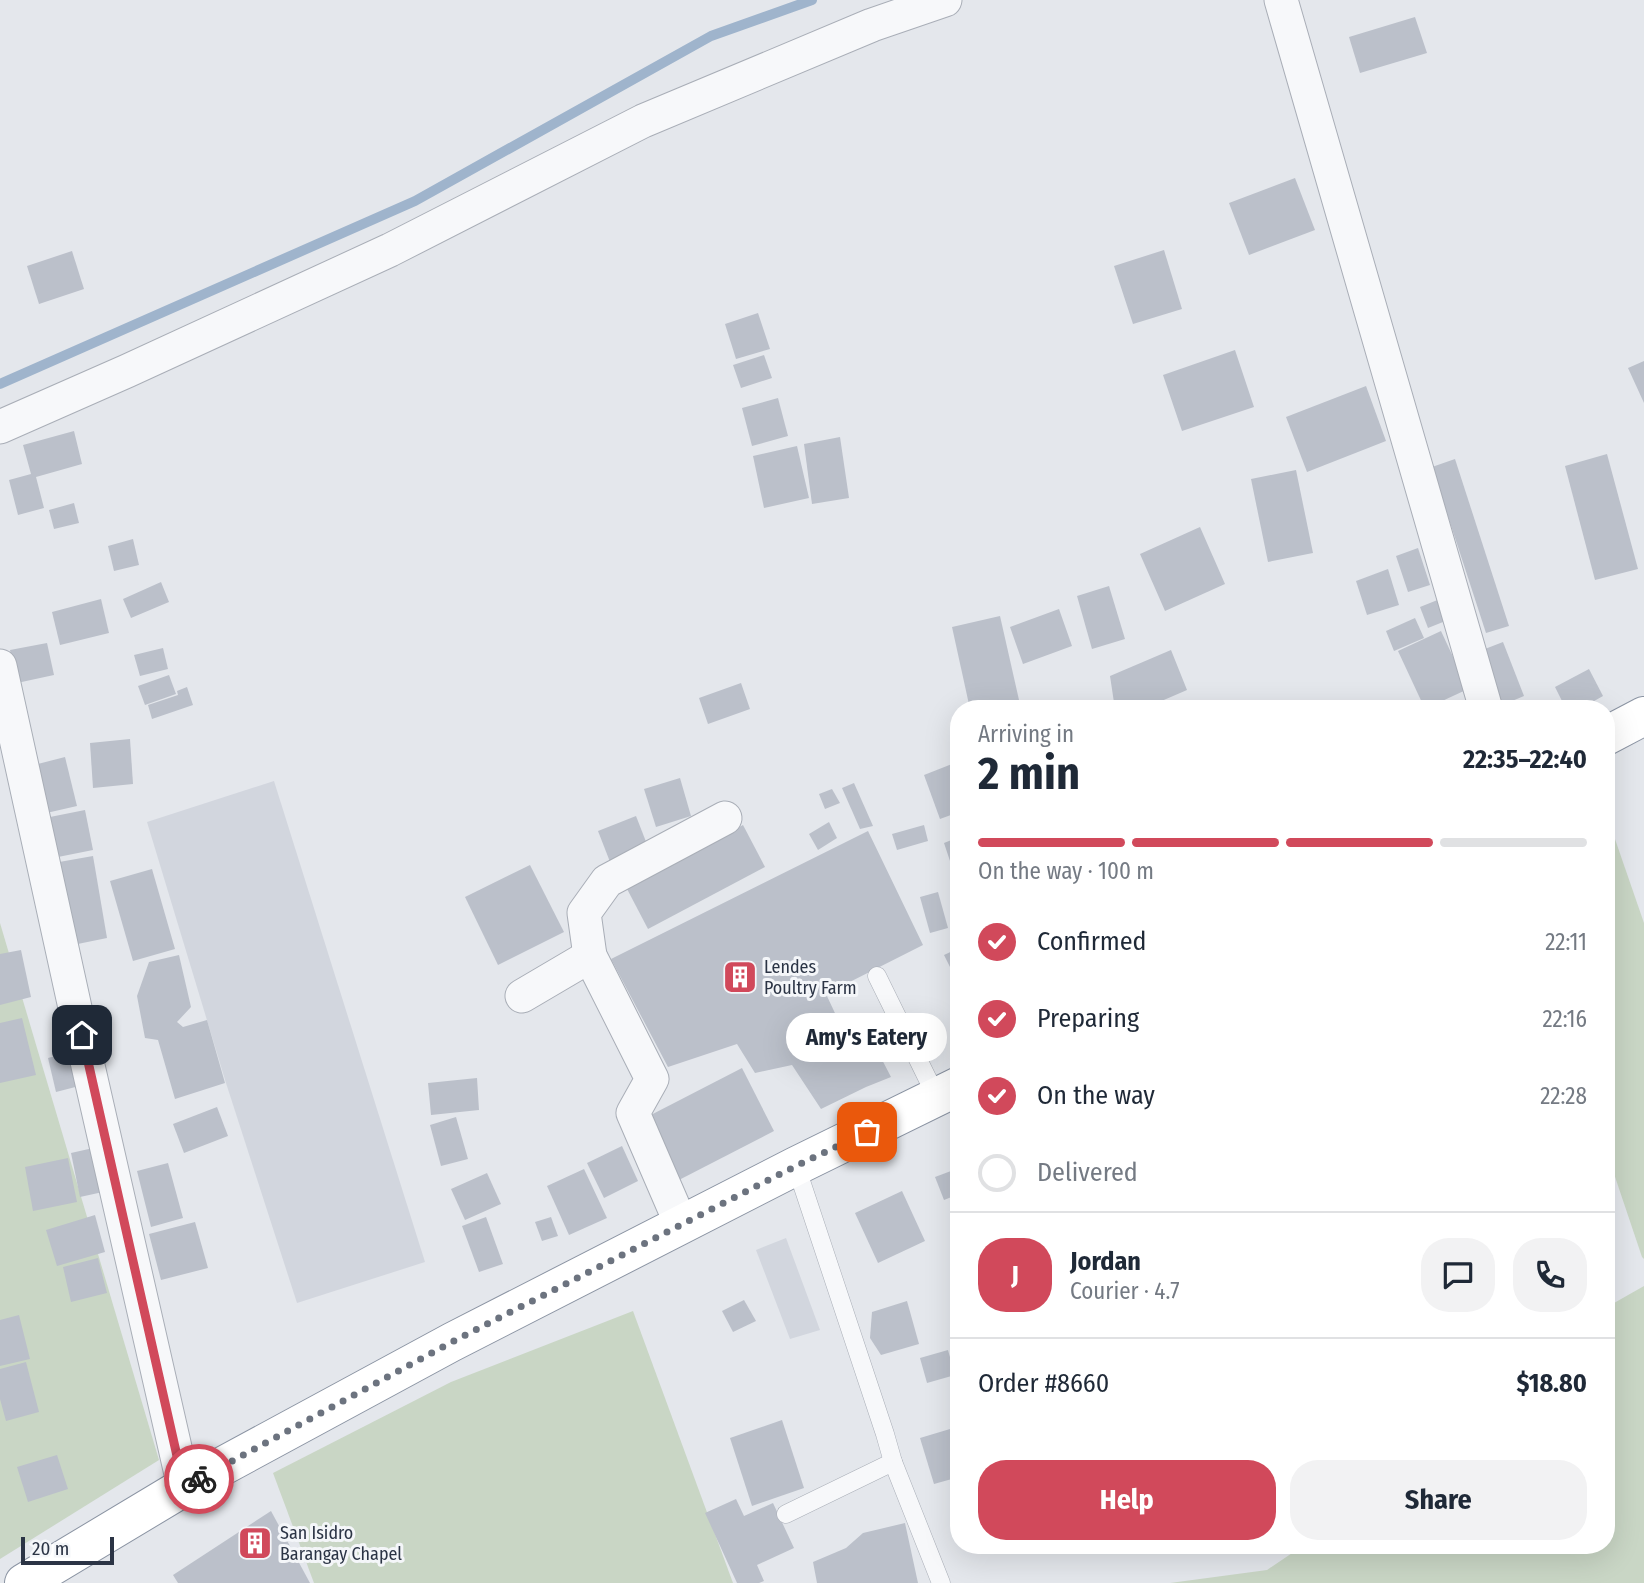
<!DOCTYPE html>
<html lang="en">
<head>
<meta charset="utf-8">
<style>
  body { margin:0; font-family:"Fira Sans Condensed",sans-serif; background:#f2f2f3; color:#1f2937; height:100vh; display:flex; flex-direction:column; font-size:26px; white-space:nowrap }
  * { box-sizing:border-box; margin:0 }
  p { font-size:23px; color:#747a83 }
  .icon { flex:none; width:38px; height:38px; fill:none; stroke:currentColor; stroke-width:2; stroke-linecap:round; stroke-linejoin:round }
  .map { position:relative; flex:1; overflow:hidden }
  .panel { position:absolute; left:950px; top:700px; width:665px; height:854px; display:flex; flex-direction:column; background:#fff; border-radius:28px; box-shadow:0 7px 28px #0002 }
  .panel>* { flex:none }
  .scale { position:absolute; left:21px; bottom:18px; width:93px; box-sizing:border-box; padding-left:7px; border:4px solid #2b3445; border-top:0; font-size:19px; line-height:24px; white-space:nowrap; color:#2b3445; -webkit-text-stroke:5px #f4f6f9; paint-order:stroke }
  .pin { position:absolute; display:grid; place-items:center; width:60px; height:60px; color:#fff; margin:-30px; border-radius:14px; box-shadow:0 4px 10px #0006 }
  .courier { position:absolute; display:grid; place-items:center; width:70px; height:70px; margin:-35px; border:5px solid #d1495b; border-radius:50%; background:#fff; color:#222; box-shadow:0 2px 9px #0007 }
  .bubble { position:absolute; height:49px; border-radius:24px; background:#fff; box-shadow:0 7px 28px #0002; font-size:23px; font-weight:700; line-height:49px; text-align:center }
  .headline em { font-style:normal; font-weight:700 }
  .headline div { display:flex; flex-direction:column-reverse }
  .headline { display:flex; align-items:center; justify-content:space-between; height:119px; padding:0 28px }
  h1 { font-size:46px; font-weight:700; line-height:52px }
  .bar { display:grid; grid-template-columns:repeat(4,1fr); gap:10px 7px; align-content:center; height:84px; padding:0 28px }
  .bar i { height:9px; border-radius:5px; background:#e0e1e3 }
  .bar .selected { background:#d1495b }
  .bar p { grid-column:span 4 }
  .line { display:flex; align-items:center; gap:18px; padding:0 28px; border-top:2px solid #e0e1e3 }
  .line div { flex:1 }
  .round { display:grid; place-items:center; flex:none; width:74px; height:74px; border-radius:28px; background:#f2f2f3 }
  ol { padding:0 28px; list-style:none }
  li { display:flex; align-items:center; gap:21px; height:77px }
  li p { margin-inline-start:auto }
  li .icon { padding:7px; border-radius:50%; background:#d1495b; color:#fff; stroke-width:4 }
  li:last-child { color:#747a83 }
  li i { width:38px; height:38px; border:4px solid #e0e1e3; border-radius:50% }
  .action { display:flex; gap:14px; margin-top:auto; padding:14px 28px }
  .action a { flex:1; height:80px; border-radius:28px; background:#d1495b; color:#fff; font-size:28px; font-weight:700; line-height:80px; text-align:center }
  .action a+a { background:#f2f2f3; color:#1f2937 }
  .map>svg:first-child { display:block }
</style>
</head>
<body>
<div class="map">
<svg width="1644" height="1583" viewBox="0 0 1644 1583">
  <rect width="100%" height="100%" fill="#e4e7ec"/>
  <!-- built -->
  <g fill="#d2d6de">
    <polygon points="274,781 425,1262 297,1303 226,1083 147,822"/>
    <polygon points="786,1238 820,1330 790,1339 756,1250"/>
  </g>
  <!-- green -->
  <g fill="#c9d6c5">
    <polygon points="1606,813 1644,923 1644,1259 1642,1257 1607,1153"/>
    <polygon points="0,923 159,1460 0,1559"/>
    <polygon points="1644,1286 1644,1583 1170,1583 1267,1570 1304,1545 1606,1545 1607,1307"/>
    <polygon points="633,1311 733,1583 314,1583 273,1473 451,1382"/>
  </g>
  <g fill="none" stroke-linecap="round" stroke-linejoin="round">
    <!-- stream -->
    <polyline stroke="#9fb4cc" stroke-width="10" points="0,384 415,201 711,36 812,0"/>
  </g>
  <!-- building -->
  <g fill="#bbc0ca">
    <polygon points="1415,17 1427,53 1360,73 1349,37"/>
    <polygon points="1295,178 1315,230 1249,255 1229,203"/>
    <polygon points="1164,250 1182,309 1133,324 1114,266"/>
    <polygon points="72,251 84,289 39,304 27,266"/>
    <polygon points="758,313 770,349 736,359 725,324"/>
    <polygon points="1235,350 1254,407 1182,431 1163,375"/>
    <polygon points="764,355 772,378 741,388 733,365"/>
    <polygon points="1644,361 1644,403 1628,368"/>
    <polygon points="1366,386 1386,441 1307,472 1286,417"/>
    <polygon points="778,398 788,436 752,446 742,408"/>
    <polygon points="74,431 82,464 36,477 44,508 18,515 9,480 31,474 23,445"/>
    <polygon points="840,437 849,498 812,504 804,444"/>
    <polygon points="797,446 809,498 764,508 753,456"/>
    <polygon points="1607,454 1638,569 1595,580 1565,466"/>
    <polygon points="1455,459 1509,626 1486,633 1432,467"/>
    <polygon points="1296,470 1313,553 1268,562 1251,479"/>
    <polygon points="74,503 79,523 54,529 49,510"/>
    <polygon points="1200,527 1225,584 1165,611 1140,554"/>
    <polygon points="133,539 139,565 114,571 108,546"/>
    <polygon points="1418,548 1430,585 1408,592 1396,556"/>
    <polygon points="1388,569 1399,605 1367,615 1356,581"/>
    <polygon points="161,582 169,602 131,618 123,599"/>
    <polygon points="1109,586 1125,639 1092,649 1077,596"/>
    <polygon points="101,599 109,633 60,645 52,612"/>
    <polygon points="1440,599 1448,620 1428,628 1420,607"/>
    <polygon points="1059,609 1072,646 1023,664 1010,627"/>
    <polygon points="1000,616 1019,700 980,709 970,709 952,627"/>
    <polygon points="1415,618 1424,638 1394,651 1386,631"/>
    <polygon points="1441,631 1468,689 1425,709 1398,651"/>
    <polygon points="1503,642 1524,696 1493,709 1472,654"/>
    <polygon points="47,643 54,675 17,683 10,650"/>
    <polygon points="163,648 168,669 140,676 134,655"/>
    <polygon points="1171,650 1187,690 1143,709 1115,709 1110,676"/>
    <polygon points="1589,669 1603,696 1580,709 1566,709 1555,687"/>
    <polygon points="169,675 176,694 145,705 138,686"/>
    <polygon points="741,683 750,709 708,724 699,698"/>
    <polygon points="187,687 193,705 152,719 148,705 178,695 177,691"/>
    <polygon points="130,739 133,784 93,788 90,743"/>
    <polygon points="65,757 77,806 42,814 30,766"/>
    <polygon points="952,764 959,783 959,812 940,819 924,775"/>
    <polygon points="680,778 691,816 656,827 644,789"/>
    <polygon points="854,783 873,826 860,829 842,788"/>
    <polygon points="832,789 840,803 825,809 819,794"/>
    <polygon points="85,810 93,850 53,858 45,818"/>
    <polygon points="636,816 650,852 612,867 598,831"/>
    <polygon points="829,822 837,838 818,850 809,834"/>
    <polygon points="743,825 765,867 648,929 626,887"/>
    <polygon points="924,825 928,841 897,850 892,834"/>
    <polygon points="868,831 923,945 826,994 842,1028 862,1021 891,1077 866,1087 821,1109 792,1065 755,1073 737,1044 668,1067 611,959"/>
    <polygon points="959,837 959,875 955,876 944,843"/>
    <polygon points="93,856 107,938 63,947 48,864"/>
    <polygon points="530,865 564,932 498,965 465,897"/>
    <polygon points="152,869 175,949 133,961 110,881"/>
    <polygon points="938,892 948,928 930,933 920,897"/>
    <polygon points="959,948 959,985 944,955"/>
    <polygon points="21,950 31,997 0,1005 0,954"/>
    <polygon points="179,955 191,1007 177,1022 183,1027 207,1020 225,1083 175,1099 158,1040 145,1038 137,996 149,962"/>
    <polygon points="22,1018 36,1075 0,1083 0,1023"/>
    <polygon points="78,1050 87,1084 56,1092 48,1058"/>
    <polygon points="742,1068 774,1131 677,1181 645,1118"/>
    <polygon points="477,1078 479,1110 431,1115 428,1083"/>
    <polygon points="217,1107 228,1136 184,1153 173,1124"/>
    <polygon points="456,1117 468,1159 441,1166 430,1125"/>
    <polygon points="102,1146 112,1190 80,1197 71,1153"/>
    <polygon points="622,1146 638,1181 604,1198 587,1163"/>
    <polygon points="68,1158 77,1202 33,1211 25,1167"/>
    <polygon points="168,1163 183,1218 151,1227 137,1171"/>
    <polygon points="959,1168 959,1194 944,1200 935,1177"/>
    <polygon points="584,1169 607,1218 569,1235 547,1186"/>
    <polygon points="487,1173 501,1204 465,1220 451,1189"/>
    <polygon points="902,1191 925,1241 878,1263 855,1213"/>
    <polygon points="959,1202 959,1224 951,1205"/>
    <polygon points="95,1215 105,1252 57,1266 46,1230"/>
    <polygon points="486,1217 503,1264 479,1272 462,1226"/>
    <polygon points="551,1217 558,1236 542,1241 535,1222"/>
    <polygon points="195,1222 208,1268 161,1280 149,1234"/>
    <polygon points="98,1258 107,1293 71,1302 63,1267"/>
    <polygon points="744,1300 756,1321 733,1332 722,1311"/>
    <polygon points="907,1301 919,1344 881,1355 870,1338 872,1312"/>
    <polygon points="19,1315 30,1359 0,1366 0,1320"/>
    <polygon points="948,1350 955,1375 927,1383 920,1358"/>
    <polygon points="26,1362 39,1412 6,1421 0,1399 0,1369"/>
    <polygon points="782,1420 804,1488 752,1506 730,1438"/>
    <polygon points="950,1429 959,1457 959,1477 934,1484 920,1438"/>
    <polygon points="57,1455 68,1489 28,1502 17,1467"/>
    <polygon points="736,1499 744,1516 773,1503 794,1548 757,1565 764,1581 759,1583 737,1583 705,1513"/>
    <polygon points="271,1511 310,1583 178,1583 173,1575"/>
    <polygon points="905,1523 918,1583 817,1583 813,1562 846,1548 863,1533"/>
  </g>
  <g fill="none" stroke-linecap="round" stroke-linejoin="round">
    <!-- service casing -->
    <g stroke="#a9aeb7" stroke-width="19">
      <g id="service">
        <polyline points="877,976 937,1098"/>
        <polyline points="796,1166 885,1434 893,1462 941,1583"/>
        <polyline points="786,1514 893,1462"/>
      </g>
    </g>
    <!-- minor casing -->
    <g stroke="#a9aeb7" stroke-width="35">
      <g id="minor">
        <polyline points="1281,0 1486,709"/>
        <polyline points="0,427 127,371 390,250 643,121 872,25 945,0"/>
        <polyline points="0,666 81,1035 184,1487"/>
        <polyline points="590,956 584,913 607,881 725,818"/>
        <polyline points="522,996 590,956 652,1079 633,1113 681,1224"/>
      </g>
    </g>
    <!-- trunk casing -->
    <g stroke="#8b94a3" stroke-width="40">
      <g id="trunk">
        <polyline points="1606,736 1644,716"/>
        <polyline points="24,1583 184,1487 452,1342 796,1166 959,1086"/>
      </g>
    </g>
    <!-- service -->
    <use href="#service" stroke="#f7f8fa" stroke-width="18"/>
    <!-- minor -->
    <use href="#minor" stroke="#f7f8fa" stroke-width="33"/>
    <!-- trunk -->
    <use href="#trunk" stroke="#fff" stroke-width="38"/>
  </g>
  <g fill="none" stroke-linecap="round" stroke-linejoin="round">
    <!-- done -->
    <polyline stroke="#6c737f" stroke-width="7" stroke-dasharray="0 12.6" points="199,1479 452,1342 796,1166 867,1132"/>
    <!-- route -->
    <polyline stroke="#d1495b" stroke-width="9" points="82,1035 184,1487 199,1479"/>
  </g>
  <!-- icons -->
  <defs>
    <g id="building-square" transform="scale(1.75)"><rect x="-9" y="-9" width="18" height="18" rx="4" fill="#d1495b" stroke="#f4f6f9"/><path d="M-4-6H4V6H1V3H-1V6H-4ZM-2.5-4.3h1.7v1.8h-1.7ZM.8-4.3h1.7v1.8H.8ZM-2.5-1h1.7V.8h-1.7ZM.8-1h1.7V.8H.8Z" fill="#fff"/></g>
  </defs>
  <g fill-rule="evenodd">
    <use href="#building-square" x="740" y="977"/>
    <use href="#building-square" x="255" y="1543"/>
  </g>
  <g text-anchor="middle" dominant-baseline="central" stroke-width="6" stroke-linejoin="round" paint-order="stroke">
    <!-- poi labels -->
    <g font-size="18" fill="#2b3445" stroke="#f4f6f9" text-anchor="start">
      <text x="764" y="967">Lendes<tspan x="764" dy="21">Poultry Farm</tspan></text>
      <text x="280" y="1533">San Isidro<tspan x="280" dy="21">Barangay Chapel</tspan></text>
    </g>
  </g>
</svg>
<div class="scale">20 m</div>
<div class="pin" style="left:867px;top:1132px;background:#ea580c"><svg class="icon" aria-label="bag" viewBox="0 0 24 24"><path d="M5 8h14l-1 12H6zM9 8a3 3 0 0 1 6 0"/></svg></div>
<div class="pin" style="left:82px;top:1035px;background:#1f2937"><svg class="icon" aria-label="home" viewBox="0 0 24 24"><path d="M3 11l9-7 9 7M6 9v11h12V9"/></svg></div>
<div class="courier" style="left:199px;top:1479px"><svg class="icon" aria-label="bike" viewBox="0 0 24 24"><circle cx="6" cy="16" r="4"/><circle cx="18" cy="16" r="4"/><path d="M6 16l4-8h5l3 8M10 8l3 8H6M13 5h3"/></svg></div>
<div class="bubble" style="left:786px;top:1013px;width:161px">Amy's Eatery</div>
<section class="panel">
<div class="headline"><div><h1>2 min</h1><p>Arriving in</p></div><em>22:35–22:40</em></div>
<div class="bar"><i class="selected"></i><i class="selected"></i><i class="selected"></i><i></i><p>On the way · 100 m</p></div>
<ol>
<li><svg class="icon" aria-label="check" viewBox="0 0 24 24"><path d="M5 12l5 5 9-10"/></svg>Confirmed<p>22:11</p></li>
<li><svg class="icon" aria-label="check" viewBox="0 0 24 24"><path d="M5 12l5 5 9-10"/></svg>Preparing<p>22:16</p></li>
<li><svg class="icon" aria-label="check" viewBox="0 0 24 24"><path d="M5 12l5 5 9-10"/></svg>On the way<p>22:28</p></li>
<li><i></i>Delivered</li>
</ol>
<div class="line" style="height:126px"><b class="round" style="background:#d1495b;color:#fff">J</b><div><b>Jordan</b><p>Courier · 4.7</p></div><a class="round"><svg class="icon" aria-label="chat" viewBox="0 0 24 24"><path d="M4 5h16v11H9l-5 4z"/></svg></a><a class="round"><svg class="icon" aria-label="phone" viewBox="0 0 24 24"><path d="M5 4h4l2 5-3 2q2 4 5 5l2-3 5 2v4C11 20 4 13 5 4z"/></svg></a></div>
<div class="line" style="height:91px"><div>Order #8660</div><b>$18.80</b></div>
<div class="action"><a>Help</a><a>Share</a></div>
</section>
</div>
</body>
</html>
